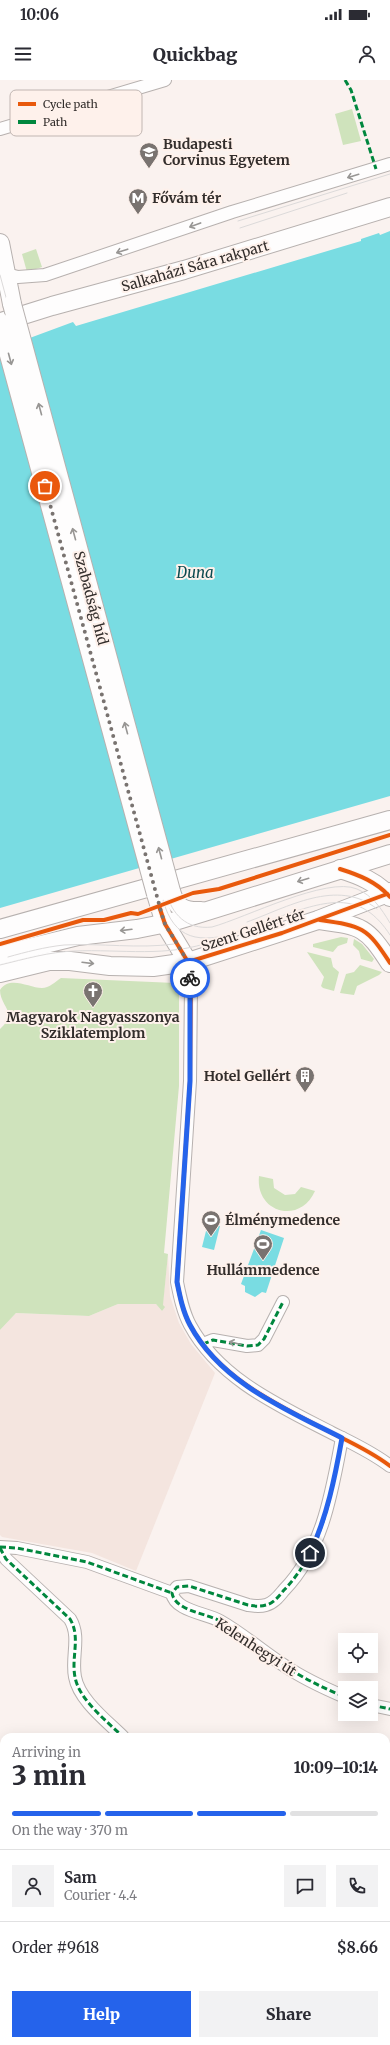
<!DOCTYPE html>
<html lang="en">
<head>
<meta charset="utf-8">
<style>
  body { margin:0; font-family:Merriweather,serif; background:#f2f2f3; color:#2b2b33; height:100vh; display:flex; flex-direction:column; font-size:15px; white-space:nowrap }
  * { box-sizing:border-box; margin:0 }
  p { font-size:13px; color:#7c7c81 }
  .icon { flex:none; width:22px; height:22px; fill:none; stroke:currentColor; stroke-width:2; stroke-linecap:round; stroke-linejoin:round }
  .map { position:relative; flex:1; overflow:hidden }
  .details { position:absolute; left:0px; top:1653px; width:390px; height:312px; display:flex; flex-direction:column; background:#fff; border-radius:12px 12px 0 0; box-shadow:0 4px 16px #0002 }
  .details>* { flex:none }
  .controls { position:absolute; left:338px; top:1553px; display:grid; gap:8px }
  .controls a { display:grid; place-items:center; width:40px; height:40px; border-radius:0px; background:#fff; box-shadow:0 4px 16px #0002; font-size:20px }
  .pin { position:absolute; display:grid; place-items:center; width:34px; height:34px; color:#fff; margin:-17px; border:2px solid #fff; border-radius:50%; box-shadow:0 1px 4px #0007 }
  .courier { position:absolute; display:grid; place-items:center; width:40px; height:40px; margin:-20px; border:3px solid #2563eb; border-radius:50%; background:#fff; color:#222; box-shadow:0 1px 5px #0007 }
  .head em { font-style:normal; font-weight:800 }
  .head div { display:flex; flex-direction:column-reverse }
  .head { display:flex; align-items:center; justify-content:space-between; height:68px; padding:0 12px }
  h1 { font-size:26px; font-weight:800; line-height:30px }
  .bar { display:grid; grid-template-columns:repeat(4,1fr); gap:6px 4px; align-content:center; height:48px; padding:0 12px }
  .bar i { height:5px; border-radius:3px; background:#e1e1e2 }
  .bar .active { background:#2563eb }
  .bar p { grid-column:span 4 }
  .line { display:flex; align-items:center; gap:10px; padding:0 12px; border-top:1px solid #e1e1e2 }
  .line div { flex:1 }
  .round { display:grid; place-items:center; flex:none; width:42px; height:42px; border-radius:0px; background:#f2f2f3 }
  .action { display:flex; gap:8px; margin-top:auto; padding:8px 12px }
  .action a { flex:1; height:46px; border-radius:0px; background:#2563eb; color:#fff; font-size:16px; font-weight:800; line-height:46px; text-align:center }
  .action a+a { background:#f2f2f3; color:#2b2b33 }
  .status { display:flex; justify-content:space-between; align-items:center; height:28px; padding:0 20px; background:#fff; direction:ltr }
  .status svg { height:11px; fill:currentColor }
  header { display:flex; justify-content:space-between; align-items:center; height:52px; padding:0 12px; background:#fff; font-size:18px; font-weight:800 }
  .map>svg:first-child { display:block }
</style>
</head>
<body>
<div class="status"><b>10:06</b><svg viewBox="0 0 49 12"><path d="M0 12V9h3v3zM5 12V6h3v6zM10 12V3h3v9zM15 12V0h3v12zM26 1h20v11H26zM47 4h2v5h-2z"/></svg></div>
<header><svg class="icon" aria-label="menu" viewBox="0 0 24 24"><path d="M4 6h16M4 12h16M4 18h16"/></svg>Quickbag<svg class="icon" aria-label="person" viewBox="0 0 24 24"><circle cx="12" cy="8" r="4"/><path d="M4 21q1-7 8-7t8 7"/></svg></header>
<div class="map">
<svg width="390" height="1965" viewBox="0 0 390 1965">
  <rect width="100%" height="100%" fill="#faf2ef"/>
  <!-- built -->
  <polygon fill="#f4e5df" points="168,1174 170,1216 179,1243 191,1264 215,1293 136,1491 92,1473 2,1457 0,1455 0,1250 16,1233 89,1236 118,1224 156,1224 162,1231"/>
  <!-- green -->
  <g fill="#cfe3bc">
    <polygon points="352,29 361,61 343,65 335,34"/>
    <polygon points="36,169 42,187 27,192 22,174"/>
    <polygon points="341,857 348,858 347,863 338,866 333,872 313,867 313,864"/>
    <polygon points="354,859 362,864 374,879 372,882 361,879 359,871 353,865"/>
    <polygon points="307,872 331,878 333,887 339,892 334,911 323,908 321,906 324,897"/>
    <polygon points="360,885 382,892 379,895 357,906 354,915 340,913 346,894 354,892"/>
    <path d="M61,898l114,5 4,9v94l-15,167 4,1 -5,51 2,2 -3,4 -6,-7h-38l-29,12 -73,-3 -16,17v-301c19,-17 0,-22 0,-39 10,-15 29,-2 42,-2 7,0 13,-6 19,-10z"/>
    <path d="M259,1096l14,3 1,9 11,7 10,-1 6,-7 14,4c-15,34 -60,22 -56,-15z"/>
  </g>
  <!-- water -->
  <g fill="#79dce2">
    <polygon points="390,151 390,716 0,828 0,269 73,242 76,246 361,161 361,159 379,153 380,155"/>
    <polygon points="208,1143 220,1146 214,1170 202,1167"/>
    <polygon points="261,1150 284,1158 266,1213 262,1212 255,1217 245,1212 245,1206 241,1204"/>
  </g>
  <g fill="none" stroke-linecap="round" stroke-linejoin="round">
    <!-- street casing -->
    <g stroke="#b7b1af" stroke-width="14">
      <g id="street">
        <polyline points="0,49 165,0"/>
        <polyline points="6,194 18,197 45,195 232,132 390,84"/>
        <path d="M188,882l3,22 -1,97 -13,201c3,15 6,30 13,43 29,54 90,81 142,108 20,10 40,19 58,33"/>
        <polyline points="203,1264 213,1260 247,1266 258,1265 264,1259 283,1222"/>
        <path d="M342,1358c-10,53 -19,112 -58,152 -5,6 -10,13 -18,15 -7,2 -12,1 -18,0l-59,-19 -12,1 -5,6c3,18 34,20 48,28 23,13 43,31 65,45 19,13 39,22 60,31"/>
        <polyline points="0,1467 17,1468 87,1482 172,1513"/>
        <path d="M0,1468l6,11 64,60c11,18 1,38 5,58 4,23 32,44 48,60"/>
        <polyline points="371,1625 390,1629"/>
        <polyline points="0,1779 4,1780"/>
        <polyline points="386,1876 390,1874"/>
        <polyline points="347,1961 347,1965"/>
        <polyline points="90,1965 91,1961"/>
      </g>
    </g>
    <!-- secondary casing -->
    <g stroke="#b7b1af" stroke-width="20">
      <g id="secondary">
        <polyline points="0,163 12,224"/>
        <polyline points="1,242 52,226 184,190 390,127"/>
        <path d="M340,789c19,6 37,13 50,28"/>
        <path d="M171,811c4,16 13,21 30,20"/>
        <polyline points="156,814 165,844 188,882"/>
        <path d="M319,840c43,6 47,6 71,43"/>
        <polyline points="0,849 390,740"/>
        <polyline points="0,875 78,856 137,849 172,842 390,774"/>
        <polyline points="0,893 49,881 70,881 110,886 153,887 188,882 318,840 390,812"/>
      </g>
    </g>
    <!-- street -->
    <use href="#street" stroke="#fefdfd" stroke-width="12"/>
    <!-- secondary -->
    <use href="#secondary" stroke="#fefdfd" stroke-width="18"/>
    <!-- tram -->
    <g stroke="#dcdada" stroke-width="1">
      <polyline points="238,141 390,94"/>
      <polyline points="240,148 347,113"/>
      <path d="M0,195l166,617c6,22 20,38 46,35 33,-9 115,-51 145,-38 16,7 24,19 33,34"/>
      <path d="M163,820c11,41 37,43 73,33"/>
      <path d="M247,842c39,-14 91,-45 130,-13"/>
      <path d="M232,854c18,-7 37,-13 55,-20 42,-14 75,-23 103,21"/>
      <path d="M8,877c18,-5 37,-10 56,-12 37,-2 74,4 110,-1"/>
      <path d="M0,885c25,-6 49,-13 74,-14 47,-2 94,7 139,-10"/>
    </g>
    <!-- secondary-bridge casing -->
    <g stroke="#b7b1af" stroke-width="20" stroke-linecap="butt">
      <g id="secondary-bridge">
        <polyline points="12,224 171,811"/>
        <polyline points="0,242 156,814"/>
      </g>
    </g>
    <!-- secondary-bridge -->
    <use href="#secondary-bridge" stroke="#fefdfd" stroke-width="18"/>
    <!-- quiet -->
    <g stroke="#00873e" stroke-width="3" stroke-dasharray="6 3" stroke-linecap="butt">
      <polyline points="345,0 351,10 376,89"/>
      <polyline points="203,1264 213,1260 247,1266 258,1265 264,1259 283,1222"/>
      <path d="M342,1358c-10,53 -19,112 -58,152 -5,6 -10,13 -18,15 -7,2 -12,1 -18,0l-59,-19 -12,1 -5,6c3,18 34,20 48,28 23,13 43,31 65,45 19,13 39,22 60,31"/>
      <polyline points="0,1467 17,1468 87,1482 172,1513"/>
      <path d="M0,1468l6,11 64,60c11,18 1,38 5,58 4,23 32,44 48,60"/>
      <polyline points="371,1625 390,1629"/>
      <polyline points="0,1779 4,1780"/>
      <polyline points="386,1876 390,1874"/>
      <polyline points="347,1961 347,1965"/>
      <polyline points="90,1965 91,1961"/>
    </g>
    <!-- cycleway casing -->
    <g stroke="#fef1eb" stroke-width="6">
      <g id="cycleway">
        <path d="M340,789c19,6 37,13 50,28"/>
        <path d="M159,826l6,18 23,38 3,18 -1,101 -13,201c3,15 6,30 13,43 29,54 90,81 142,108 20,10 40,19 58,33"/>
        <path d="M320,840c42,6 47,7 70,43"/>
        <polyline points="0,864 83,840 104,840 131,833 138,834 193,813 219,809 390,755"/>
        <polyline points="188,882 282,853 387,814"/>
      </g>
    </g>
    <!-- cycleway -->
    <use href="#cycleway" stroke="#e8590c" stroke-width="4"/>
  </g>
  <!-- one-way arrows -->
  <defs><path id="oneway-shaft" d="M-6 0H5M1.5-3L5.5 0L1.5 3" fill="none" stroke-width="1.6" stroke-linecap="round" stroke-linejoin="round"/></defs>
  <g stroke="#989694">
    <use href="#oneway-shaft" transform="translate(353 96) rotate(163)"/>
    <use href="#oneway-shaft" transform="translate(195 145) rotate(160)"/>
    <use href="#oneway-shaft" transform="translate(122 171) rotate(162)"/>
    <use href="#oneway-shaft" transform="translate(10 279) rotate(75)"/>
    <use href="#oneway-shaft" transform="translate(40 329) rotate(-105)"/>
    <use href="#oneway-shaft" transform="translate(74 454) rotate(-105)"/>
    <use href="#oneway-shaft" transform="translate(126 648) rotate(-105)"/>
    <use href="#oneway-shaft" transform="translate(160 773) rotate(-105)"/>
    <use href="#oneway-shaft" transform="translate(303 800) rotate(163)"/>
    <use href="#oneway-shaft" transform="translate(126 850) rotate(173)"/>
    <use href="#oneway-shaft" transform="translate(88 883) rotate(7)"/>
    <use href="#oneway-shaft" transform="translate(235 1263) rotate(-166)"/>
  </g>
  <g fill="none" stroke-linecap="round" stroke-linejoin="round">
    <!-- done -->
    <polyline stroke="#797370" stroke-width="4" stroke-dasharray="0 7.2" points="45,406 162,835 165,844 188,882 190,898"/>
    <!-- route -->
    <path stroke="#2563eb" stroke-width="5" d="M190,898v103l-13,201c3,15 6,30 13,43 31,58 97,85 152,113 -7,39 -15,79 -32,115"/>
  </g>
  <!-- icons -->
  <defs>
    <g id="university-pin" transform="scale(1)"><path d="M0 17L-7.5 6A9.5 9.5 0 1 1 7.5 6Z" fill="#797370" stroke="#fef1eb"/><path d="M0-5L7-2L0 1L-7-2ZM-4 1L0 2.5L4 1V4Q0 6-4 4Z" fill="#fff"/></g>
    <g id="metro-pin" transform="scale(1)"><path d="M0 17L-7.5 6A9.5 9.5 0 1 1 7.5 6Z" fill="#797370" stroke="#fef1eb"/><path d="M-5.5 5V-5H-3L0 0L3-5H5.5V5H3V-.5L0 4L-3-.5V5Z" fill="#fff"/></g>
    <g id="church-pin" transform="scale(1)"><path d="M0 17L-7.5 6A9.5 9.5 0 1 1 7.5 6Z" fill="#797370" stroke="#fef1eb"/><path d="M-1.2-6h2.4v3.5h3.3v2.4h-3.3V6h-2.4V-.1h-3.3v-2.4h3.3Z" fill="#fff"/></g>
    <g id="building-pin" transform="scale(1)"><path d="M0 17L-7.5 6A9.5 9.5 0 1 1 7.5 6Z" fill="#797370" stroke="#fef1eb"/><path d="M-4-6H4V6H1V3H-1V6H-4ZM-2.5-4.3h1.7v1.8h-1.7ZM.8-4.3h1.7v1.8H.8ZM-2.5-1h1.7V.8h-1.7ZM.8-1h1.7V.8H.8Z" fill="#fff"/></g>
    <g id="stadium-pin" transform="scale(1)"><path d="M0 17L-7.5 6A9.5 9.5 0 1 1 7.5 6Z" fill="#797370" stroke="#fef1eb"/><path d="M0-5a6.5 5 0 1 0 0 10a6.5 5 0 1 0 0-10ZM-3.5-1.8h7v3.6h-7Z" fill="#fff"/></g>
  </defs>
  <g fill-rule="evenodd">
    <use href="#university-pin" x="149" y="72"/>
    <use href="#metro-pin" x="138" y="118"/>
    <use href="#church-pin" x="93" y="911"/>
    <use href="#building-pin" x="305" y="996"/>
    <use href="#stadium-pin" x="211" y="1140"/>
    <use href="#stadium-pin" x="263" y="1164"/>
  </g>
  <g text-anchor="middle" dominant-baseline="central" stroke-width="4" stroke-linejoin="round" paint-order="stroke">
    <!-- poi labels -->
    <g font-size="14" font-weight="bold" fill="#332e2c" stroke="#fef1eb" text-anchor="start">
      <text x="163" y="64">Budapesti<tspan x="163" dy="16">Corvinus Egyetem</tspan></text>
      <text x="152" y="118">Fővám tér</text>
      <text x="93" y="937" text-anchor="middle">Magyarok Nagyasszonya<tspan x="93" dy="16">Sziklatemplom</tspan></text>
      <text x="291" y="996" text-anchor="end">Hotel Gellért</text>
      <text x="225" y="1140">Élménymedence</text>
      <text x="263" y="1190" text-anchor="middle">Hullámmedence</text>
    </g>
    <!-- street labels -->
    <g font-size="14" fill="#332e2c" stroke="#fef1eb">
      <text transform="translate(195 186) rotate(-16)">Salkaházi Sára rakpart</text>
      <text transform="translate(91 518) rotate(75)">Szabadság híd</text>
      <text transform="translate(253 850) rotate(-18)">Szent Gellért tér</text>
      <text transform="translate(256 1567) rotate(33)">Kelenhegyi út</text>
    </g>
    <!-- water labels -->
    <g font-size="15" font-style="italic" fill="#0b4a4f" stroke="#fef1eb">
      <text x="195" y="492">Duna</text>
    </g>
  </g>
  <!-- legend -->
  <rect x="10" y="10" width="132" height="46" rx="6" fill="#fef1eb" stroke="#c1b6b2" stroke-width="1"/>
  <rect x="18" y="22" width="18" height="4" fill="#e8590c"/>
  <rect x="18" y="40" width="18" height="4" fill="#00873e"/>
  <g font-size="11" fill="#332e2c">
    <text x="43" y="28">Cycle path</text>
    <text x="43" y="46">Path</text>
  </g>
</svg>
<div class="controls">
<a><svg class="icon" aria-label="locate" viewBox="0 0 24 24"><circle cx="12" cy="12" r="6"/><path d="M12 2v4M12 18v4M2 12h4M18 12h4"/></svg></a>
<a><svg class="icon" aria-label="layers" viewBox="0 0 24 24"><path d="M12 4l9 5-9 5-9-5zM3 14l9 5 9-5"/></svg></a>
</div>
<div class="pin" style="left:45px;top:406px;background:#ea580c"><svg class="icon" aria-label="bag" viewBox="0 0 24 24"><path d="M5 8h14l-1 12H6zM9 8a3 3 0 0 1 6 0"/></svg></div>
<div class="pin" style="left:310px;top:1473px;background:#1f2937"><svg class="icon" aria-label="home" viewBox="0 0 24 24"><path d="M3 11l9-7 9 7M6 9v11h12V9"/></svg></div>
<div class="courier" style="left:190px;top:898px"><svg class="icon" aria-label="bike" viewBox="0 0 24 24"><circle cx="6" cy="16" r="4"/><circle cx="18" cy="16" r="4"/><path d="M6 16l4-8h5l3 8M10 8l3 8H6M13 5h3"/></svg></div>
<section class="details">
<div class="head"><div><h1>3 min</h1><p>Arriving in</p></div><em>10:09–10:14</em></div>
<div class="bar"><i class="active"></i><i class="active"></i><i class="active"></i><i></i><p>On the way · 370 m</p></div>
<div class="line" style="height:72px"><a class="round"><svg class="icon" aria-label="person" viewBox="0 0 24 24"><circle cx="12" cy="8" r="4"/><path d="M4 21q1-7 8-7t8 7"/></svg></a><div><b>Sam</b><p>Courier · 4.4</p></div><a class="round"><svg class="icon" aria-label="chat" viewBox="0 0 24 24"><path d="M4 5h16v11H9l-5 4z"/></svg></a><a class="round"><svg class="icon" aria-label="phone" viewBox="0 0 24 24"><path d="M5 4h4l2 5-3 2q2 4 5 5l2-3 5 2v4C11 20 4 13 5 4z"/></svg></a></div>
<div class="line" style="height:52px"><div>Order #9618</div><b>$8.66</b></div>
<div class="action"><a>Help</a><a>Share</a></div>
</section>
</div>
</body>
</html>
